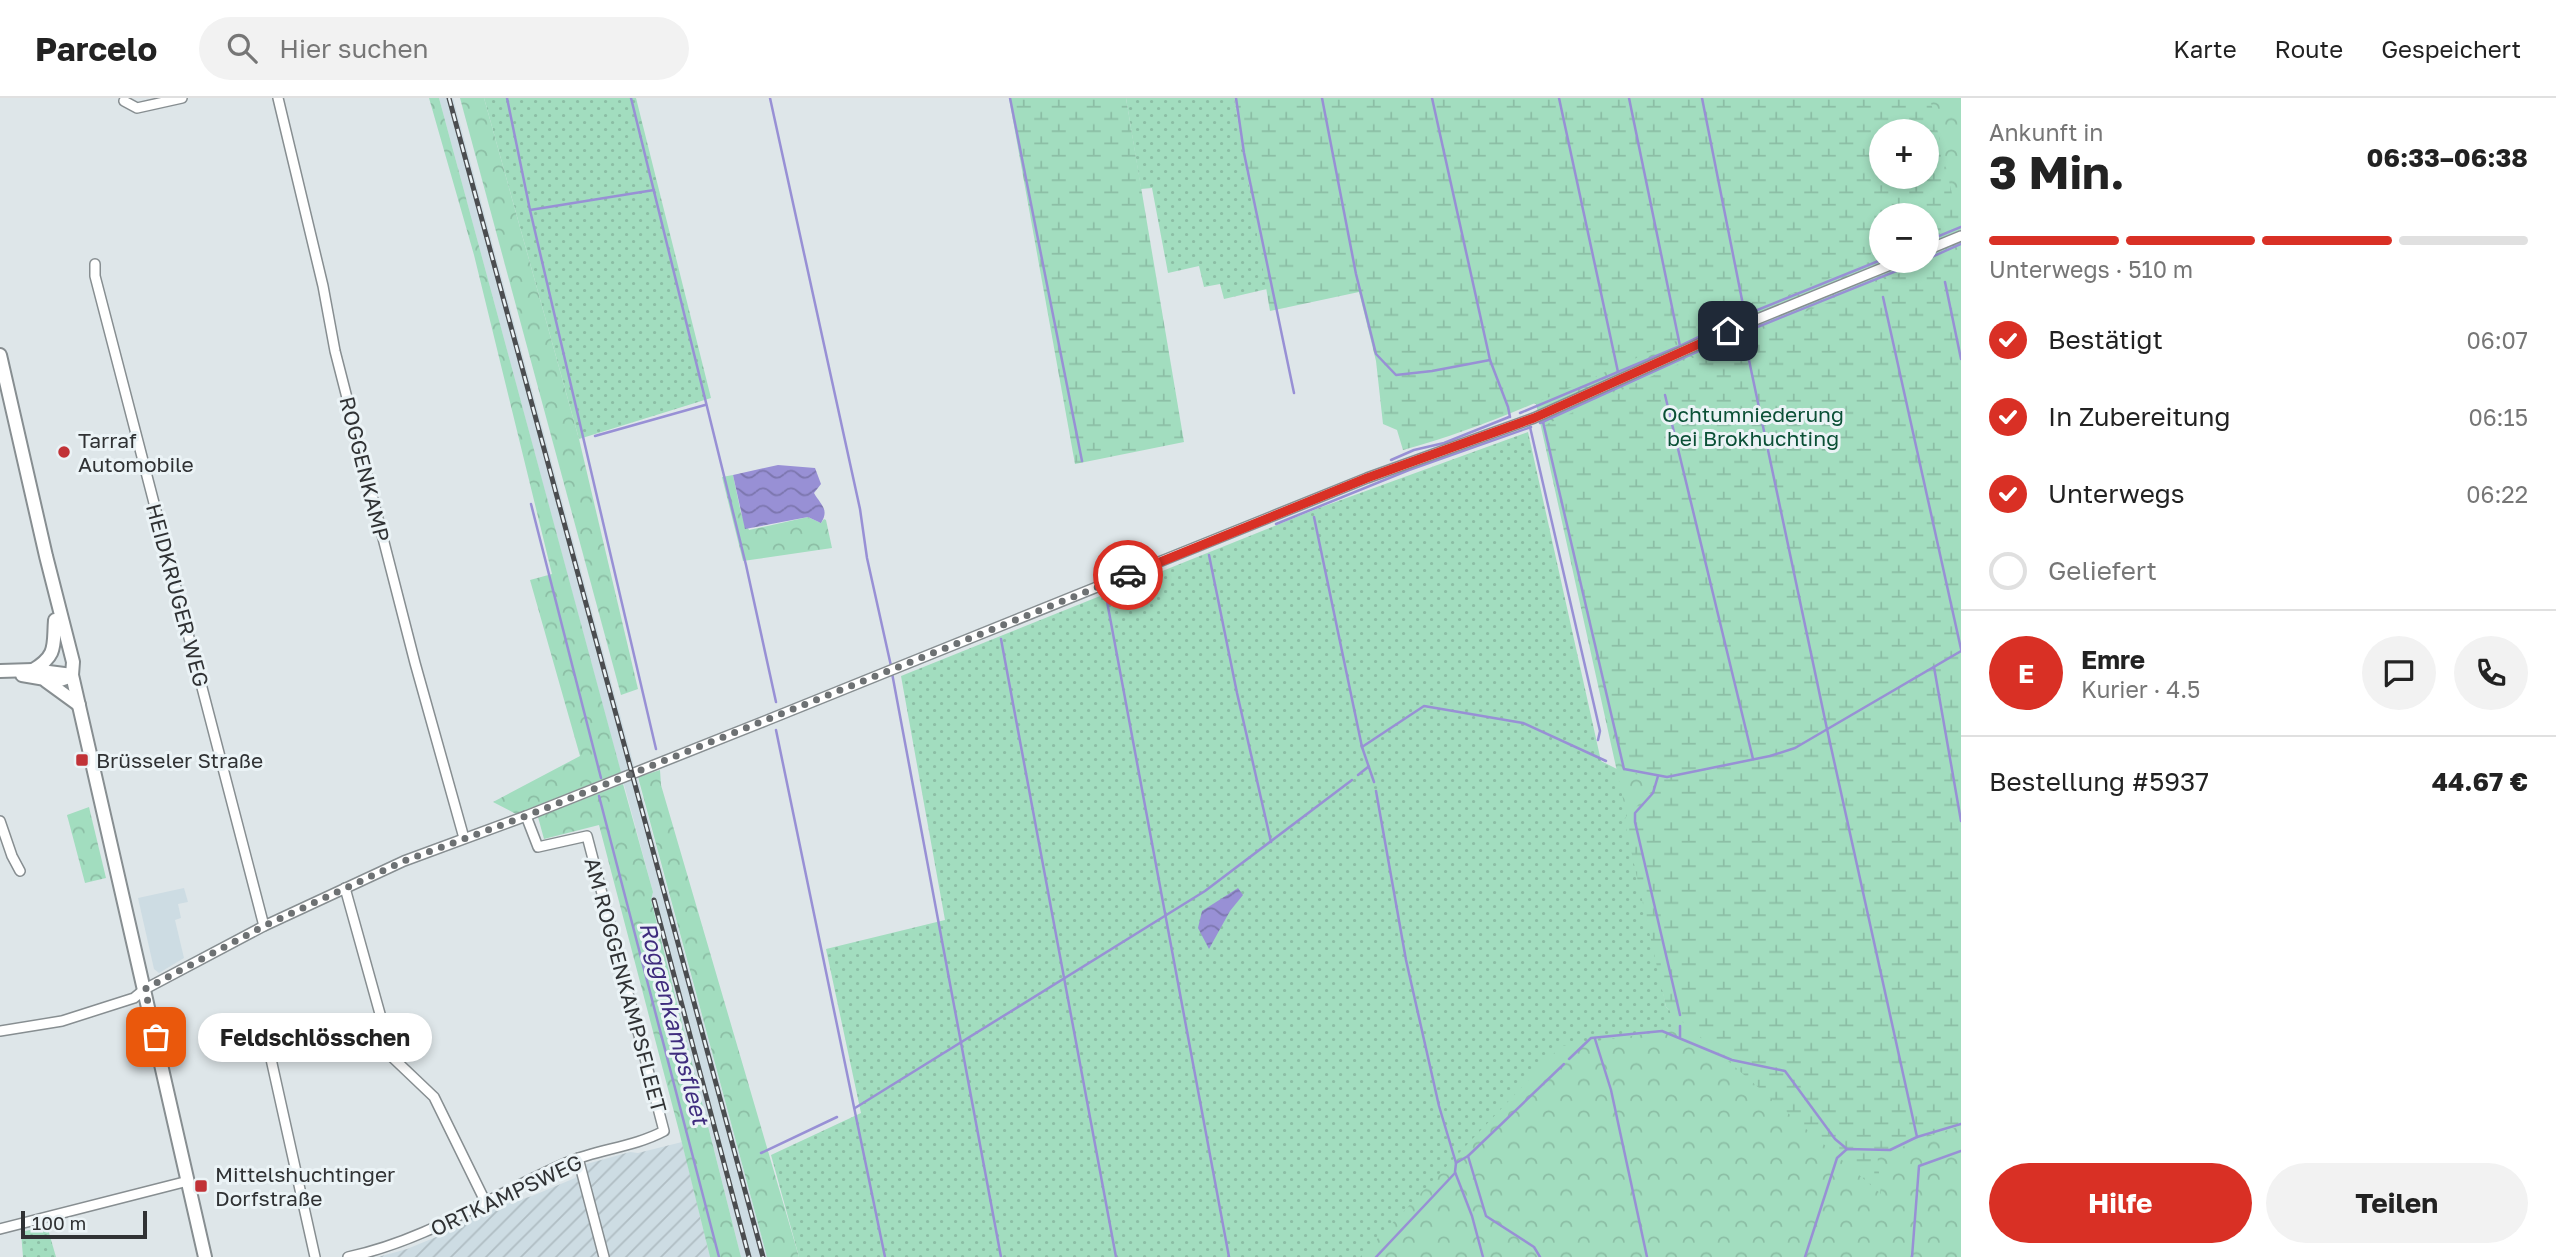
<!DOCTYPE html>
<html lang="de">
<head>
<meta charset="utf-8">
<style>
  body { margin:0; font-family:"Golos Text",sans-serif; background:#f2f2f2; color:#222; height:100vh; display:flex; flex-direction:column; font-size:26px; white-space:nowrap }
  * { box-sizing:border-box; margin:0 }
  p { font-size:23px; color:#767676 }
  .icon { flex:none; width:38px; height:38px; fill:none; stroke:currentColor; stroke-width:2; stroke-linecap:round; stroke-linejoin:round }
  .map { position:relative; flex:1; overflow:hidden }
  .details { display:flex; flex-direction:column; background:#fff; width:595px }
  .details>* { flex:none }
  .buttons { position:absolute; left:1869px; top:21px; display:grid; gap:14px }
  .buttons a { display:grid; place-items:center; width:70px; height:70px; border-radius:50%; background:#fff; box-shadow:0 4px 10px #0003; font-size:35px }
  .scale { position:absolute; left:21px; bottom:18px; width:126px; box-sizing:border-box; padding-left:7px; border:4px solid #303234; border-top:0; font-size:19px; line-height:24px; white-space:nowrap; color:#303234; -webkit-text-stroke:5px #ebf3f6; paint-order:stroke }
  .pin { position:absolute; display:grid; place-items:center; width:60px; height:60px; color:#fff; margin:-30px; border-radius:14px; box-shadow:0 4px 10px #0006 }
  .courier { position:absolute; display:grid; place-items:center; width:70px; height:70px; margin:-35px; border:5px solid #d93025; border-radius:50%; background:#fff; color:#222; box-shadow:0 2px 9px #0007 }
  .bubble { position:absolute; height:49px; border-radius:24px; background:#fff; box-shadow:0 4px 10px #0003; font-size:23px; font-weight:700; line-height:49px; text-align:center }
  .head em { font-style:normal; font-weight:700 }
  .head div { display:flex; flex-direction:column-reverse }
  .head { display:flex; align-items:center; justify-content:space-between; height:119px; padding:0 28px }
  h1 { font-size:46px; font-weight:700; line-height:52px }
  .bar { display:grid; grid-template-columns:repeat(4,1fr); gap:10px 7px; align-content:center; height:84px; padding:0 28px }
  .bar i { height:9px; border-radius:5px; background:#e0e0e0 }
  .bar .on { background:#d93025 }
  .bar p { grid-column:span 4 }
  .line { display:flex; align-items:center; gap:18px; padding:0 28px; border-top:2px solid #e0e0e0 }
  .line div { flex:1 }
  .round { display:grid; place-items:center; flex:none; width:74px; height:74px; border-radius:37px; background:#f2f2f2 }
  ol { padding:0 28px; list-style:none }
  li { display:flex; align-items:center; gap:21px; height:77px }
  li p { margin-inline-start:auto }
  li .icon { padding:7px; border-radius:50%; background:#d93025; color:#fff; stroke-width:4 }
  li:last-child { color:#767676 }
  li i { width:38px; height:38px; border:4px solid #e0e0e0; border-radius:50% }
  .action { display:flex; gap:14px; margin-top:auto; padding:14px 28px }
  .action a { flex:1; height:80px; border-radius:42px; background:#d93025; color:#fff; font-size:28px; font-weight:700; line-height:80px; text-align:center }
  .action a+a { background:#f2f2f2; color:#222 }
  header { display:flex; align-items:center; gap:42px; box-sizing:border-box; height:98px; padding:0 35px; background:#fff; border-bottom:2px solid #e0e0e0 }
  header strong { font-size:33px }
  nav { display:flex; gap:38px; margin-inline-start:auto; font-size:24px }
  .search { width:490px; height:63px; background:#f2f2f2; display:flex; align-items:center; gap:18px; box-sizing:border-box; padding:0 24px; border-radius:38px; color:#767676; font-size:26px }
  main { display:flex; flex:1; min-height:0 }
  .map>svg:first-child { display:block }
</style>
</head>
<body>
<header>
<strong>Parcelo</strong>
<div class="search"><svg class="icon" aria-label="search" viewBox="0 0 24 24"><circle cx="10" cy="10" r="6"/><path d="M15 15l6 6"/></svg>Hier suchen</div>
<nav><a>Karte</a><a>Route</a><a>Gespeichert</a></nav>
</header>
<main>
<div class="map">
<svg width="1961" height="1159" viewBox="0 0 1961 1159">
  <defs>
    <pattern id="industrial-furrows" width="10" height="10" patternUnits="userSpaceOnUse" patternTransform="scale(1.75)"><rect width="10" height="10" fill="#cddce3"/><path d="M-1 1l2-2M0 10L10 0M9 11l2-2" fill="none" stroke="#b0bdc3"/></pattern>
    <pattern id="grass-dots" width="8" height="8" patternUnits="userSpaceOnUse" patternTransform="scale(1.75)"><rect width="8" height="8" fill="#a2ddbf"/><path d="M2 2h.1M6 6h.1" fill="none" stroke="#8cbea5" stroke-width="1.8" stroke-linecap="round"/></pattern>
    <pattern id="forest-crowns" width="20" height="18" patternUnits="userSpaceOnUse" patternTransform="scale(1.75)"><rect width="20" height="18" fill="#a2ddbf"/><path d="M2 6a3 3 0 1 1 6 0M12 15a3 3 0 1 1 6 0" fill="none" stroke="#8cbea5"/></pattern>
    <pattern id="wetland-marsh" width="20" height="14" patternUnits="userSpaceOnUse" patternTransform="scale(1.75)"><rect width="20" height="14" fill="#a2ddbf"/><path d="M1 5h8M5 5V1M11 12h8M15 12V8" fill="none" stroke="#8cbea5"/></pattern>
    <pattern id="water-waves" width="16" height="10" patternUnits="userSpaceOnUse" patternTransform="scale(1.75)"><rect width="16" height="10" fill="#9890d5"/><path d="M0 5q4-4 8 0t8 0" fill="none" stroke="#7c76ae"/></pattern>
  </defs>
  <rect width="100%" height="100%" fill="#dee6e9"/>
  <!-- built -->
  <g fill="#cddce3">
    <polygon points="439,0 453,0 767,1159 741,1159 651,801 653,794"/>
    <polygon points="184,790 188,804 178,806 181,820 175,822 184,860 159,875 154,871 138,800"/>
  </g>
  <!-- industrial -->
  <polygon fill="url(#industrial-furrows)" points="682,1044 710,1159 378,1159 407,1151 436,1139 484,1113 532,1098 575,1080 583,1067 630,1054 638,1055"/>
  <!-- grass -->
  <g fill="url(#grass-dots)">
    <polygon points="484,0 636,0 711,300 579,341"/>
    <polygon points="1126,0 1234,0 1267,191 1224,201 1220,186 1204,189 1199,168 1168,175 1152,90 1141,91"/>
    <polygon points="1528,334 1601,663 1621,673 1666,909 1961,1159 799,1159 771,1057 861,1015 826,851 945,822 901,578 1319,410"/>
    <polygon points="47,1128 56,1159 23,1159 21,1134"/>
  </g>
  <!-- forest -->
  <g fill="url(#forest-crowns)" fill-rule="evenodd">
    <polygon points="429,0 439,0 621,674 516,716 493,704 580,658 530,482 552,476 474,157"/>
    <polygon points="460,0 484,0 579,341 638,591 621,597"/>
    <path d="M1444,0h517v1159h-601l201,-211 113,-16 -138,-626 -20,-8zM1881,33h46v46h-46zM1881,117h46v46h-46z"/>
    <polygon points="733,377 741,415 749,432 808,419 821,425 824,421 826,422 832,450 743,463 722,379"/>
    <polygon points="660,672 661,687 799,1159 767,1159 638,679"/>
    <polygon points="623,686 653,794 651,802 741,1159 710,1159 679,1033 599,727 544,741 538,719"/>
    <polygon points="89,709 106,780 85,785 67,717"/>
  </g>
  <!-- wetland -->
  <g fill="url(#wetland-marsh)" fill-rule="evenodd">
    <polygon points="1009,0 1126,0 1184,344 1075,366"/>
    <path d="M1234,0h696l25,109 6,-2v19l-34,14v-23h-46v42c-77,32 -154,62 -231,95 -81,36 -161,75 -247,98l-6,-20 -14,-6 -7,-63 -17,-69 -89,19zM1881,33h46v46h-46z"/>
    <polygon points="1961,150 1961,1028 1917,1042 1890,1055 1877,1054 1881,1096 1666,909 1624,721 1651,694 1655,681 1631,675 1621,655 1545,327 1685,263"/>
  </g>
  <!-- water -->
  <g fill="url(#water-waves)">
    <path d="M778,367l37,3 6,16 -7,9c6,11 16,16 7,30l-13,-6 -63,12 -12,-54z"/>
    <polygon points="1238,790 1243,797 1230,813 1209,851 1198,830 1202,813"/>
  </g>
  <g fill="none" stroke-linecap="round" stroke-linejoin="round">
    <!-- stream -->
    <g stroke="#9890d5" stroke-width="2.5">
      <polyline points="507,0 530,112 656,651"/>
      <polyline points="631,0 746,467 776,604"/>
      <polyline points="770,0 860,411 867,460 891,568"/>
      <polyline points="1010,0 1082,363"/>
      <polyline points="1236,0 1244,55 1294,295"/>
      <polyline points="1322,0 1356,176 1376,256 1396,277 1432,273 1490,262"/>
      <polyline points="1432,0 1490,262 1508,309 1510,319"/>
      <polyline points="1559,0 1618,274"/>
      <polyline points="1629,0 1680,248"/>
      <polyline points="1702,0 1745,217"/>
      <polyline points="530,112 654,92"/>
      <polyline points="1927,143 1961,129"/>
      <polyline points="1927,161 1961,146"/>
      <polyline points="1945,184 1961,261"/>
      <polyline points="1883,199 1961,551"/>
      <polyline points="1746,248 1827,631 1917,1039"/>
      <polyline points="1665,297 1753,661"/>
      <polyline points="1520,315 1680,248 1745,217 1881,162"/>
      <polyline points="1543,324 1624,671 1667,679 1770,658 1795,650 1961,553"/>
      <polyline points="1540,325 1703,251 1921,163"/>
      <polyline points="1530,329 1600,633 1598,642"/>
      <polyline points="595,338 705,307"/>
      <polyline points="1391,362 1414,352 1444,345 1509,319"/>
      <polyline points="531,406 601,680"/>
      <polyline points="1314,419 1362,649 1374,684"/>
      <polyline points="1276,426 1409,372 1531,329"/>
      <polyline points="1209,457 1237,595 1271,744"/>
      <polyline points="1106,498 1229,1159"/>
      <polyline points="1001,541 1116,1159"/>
      <polyline points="1934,569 1961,723"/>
      <polyline points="892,575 1001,1159"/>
      <polyline points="776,632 885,1159"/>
      <polyline points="1362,649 1424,608 1523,625 1606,663"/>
      <polyline points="1358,677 1368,669"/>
      <polyline points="1658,678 1653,695 1635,715 1635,724 1680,917"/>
      <polyline points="1376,693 1406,862 1439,1008 1456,1065 1455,1074 1472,1118 1483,1159"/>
      <polyline points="599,698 719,1159"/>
      <polyline points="1680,928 1680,939"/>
      <polyline points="1595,941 1611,992 1647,1159"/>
      <polyline points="1569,961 1591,940 1662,933 1732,962 1785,973 1835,1041 1847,1051"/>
      <polyline points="855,1010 1205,793 1352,682"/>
      <polyline points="761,1055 837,1019"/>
      <polyline points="1468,1058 1486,1118 1534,1149 1540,1159"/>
      <polyline points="1456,1065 1468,1058 1564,966"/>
      <polyline points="1376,1159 1455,1075"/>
      <polyline points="1805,1159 1837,1060 1847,1051 1890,1052 1917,1039 1961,1026"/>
      <polyline points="1912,1159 1919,1068 1961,1053"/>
    </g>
    <!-- minor casing -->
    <g stroke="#878e91" stroke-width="12">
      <g id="minor">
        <polyline points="278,0 323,188 335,253 415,565 464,740"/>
        <polyline points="124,3 137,10 182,0"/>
        <polyline points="1927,152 1961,138"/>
        <polyline points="95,166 95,178 264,828"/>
        <polyline points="0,723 12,758 20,773"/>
        <polyline points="345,790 392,959 434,999 485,1103"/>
        <polyline points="0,933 62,923 134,900 145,891 264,828 404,763 526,718 765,623 1367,380 1534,320 1728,233 1900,163"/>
        <polyline points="269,952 315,1159"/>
        <polyline points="578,1060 604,1159"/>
        <polyline points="0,1131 188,1083"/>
        <path d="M348,1159c81,-17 145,-63 220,-95 31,-13 66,-15 96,-31l-77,-295 -49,11 -12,-31"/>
      </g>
    </g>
    <!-- secondary casing -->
    <g stroke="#878e91" stroke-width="16">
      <g id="secondary">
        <polyline points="0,257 46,458 73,564 72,577 205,1159"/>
        <path d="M33,572c25,-15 20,-25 22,-50"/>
        <polyline points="0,573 33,572 72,577"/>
        <polyline points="22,577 57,583 72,578"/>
        <polyline points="46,583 79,607"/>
      </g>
    </g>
    <!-- minor -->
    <use href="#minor" stroke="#fff" stroke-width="9"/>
    <!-- secondary -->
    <use href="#secondary" stroke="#fff" stroke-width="12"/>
    <!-- rail casing -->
    <g stroke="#4b4d50" stroke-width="5">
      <g id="rail">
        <polyline points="449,0 763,1159"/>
        <polyline points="654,802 749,1159"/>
      </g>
    </g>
    <!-- rail -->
    <use href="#rail" stroke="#ebf3f6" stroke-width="2.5" stroke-dasharray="8" stroke-linecap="butt"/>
  </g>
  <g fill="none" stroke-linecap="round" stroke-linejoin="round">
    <!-- done -->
    <polyline stroke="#6d7173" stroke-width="7" stroke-dasharray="0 12.6" points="156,939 145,891 264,828 404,763 526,718 1128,477"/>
    <!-- route -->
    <polyline stroke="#d93025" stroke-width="9" points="1128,477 1367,380 1534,320 1728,233"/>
  </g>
  <!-- markers -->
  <g fill="#c13237" stroke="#ebf3f6" stroke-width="2.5">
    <circle cx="64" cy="354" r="7"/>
    <rect x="75" y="655" width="14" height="14" rx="3.5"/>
    <rect x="194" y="1081" width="14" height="14" rx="3.5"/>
  </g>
  <g text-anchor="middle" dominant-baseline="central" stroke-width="6" stroke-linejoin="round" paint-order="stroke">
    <!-- park labels -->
    <g font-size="21" fill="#0b5036" stroke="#ebf3f6">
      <text x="1753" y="316">Ochtumniederung<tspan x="1753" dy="24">bei Brokhuchting</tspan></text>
    </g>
    <!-- poi labels -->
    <g font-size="21" fill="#303234" stroke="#ebf3f6" text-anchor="start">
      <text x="78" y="342">Tarraf<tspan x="78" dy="24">Automobile</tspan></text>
      <text x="96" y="662">Brüsseler Straße</text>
      <text x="215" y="1076">Mittelshuchtinger<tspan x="215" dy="24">Dorfstraße</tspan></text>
    </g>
    <!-- street labels -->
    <g font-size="21" fill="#303234" stroke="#ebf3f6">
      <text transform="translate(365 371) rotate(76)">ROGGENKAMP</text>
      <text transform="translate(178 497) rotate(75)">HEIDKRUGER WEG</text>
      <text transform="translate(626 887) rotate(75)">AM ROGGENKAMPSFLEET</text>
      <text transform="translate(506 1097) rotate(-25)">ORTKAMPSWEG</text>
    </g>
    <!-- water labels -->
    <g font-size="23" font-style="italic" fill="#3f2c7e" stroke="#ebf3f6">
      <text transform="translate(675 925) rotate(75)">Roggenkampsfleet</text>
    </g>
  </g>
</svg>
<div class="buttons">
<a>+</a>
<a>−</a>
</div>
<div class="scale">100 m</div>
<div class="pin" style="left:156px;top:939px;background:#ea580c"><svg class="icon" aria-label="bag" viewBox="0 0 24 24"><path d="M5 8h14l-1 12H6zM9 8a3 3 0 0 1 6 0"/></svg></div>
<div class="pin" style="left:1728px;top:233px;background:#1f2937"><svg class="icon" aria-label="home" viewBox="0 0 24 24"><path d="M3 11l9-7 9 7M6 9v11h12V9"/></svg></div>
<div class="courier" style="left:1128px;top:477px"><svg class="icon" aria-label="car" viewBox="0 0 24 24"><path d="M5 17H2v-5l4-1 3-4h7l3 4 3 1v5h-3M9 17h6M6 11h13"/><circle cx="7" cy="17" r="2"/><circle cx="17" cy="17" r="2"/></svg></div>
<div class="bubble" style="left:198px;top:915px;width:234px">Feldschlösschen</div>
</div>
<section class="details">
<div class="head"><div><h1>3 Min.</h1><p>Ankunft in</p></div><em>06:33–06:38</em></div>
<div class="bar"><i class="on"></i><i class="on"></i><i class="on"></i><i></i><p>Unterwegs · 510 m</p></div>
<ol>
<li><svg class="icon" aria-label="check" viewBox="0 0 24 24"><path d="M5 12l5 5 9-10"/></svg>Bestätigt<p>06:07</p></li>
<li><svg class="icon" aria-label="check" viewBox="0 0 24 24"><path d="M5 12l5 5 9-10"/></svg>In Zubereitung<p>06:15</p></li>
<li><svg class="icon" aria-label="check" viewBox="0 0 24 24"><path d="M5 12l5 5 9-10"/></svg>Unterwegs<p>06:22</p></li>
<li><i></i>Geliefert</li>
</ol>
<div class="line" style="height:126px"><b class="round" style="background:#d93025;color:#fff">E</b><div><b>Emre</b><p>Kurier · 4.5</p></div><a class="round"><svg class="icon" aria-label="chat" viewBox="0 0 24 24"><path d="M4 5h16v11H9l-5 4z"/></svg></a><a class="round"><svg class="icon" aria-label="phone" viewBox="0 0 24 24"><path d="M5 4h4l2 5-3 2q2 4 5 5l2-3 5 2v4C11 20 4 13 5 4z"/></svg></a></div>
<div class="line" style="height:91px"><div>Bestellung #5937</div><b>44.67 €</b></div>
<div class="action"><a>Hilfe</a><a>Teilen</a></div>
</section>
</main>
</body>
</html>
